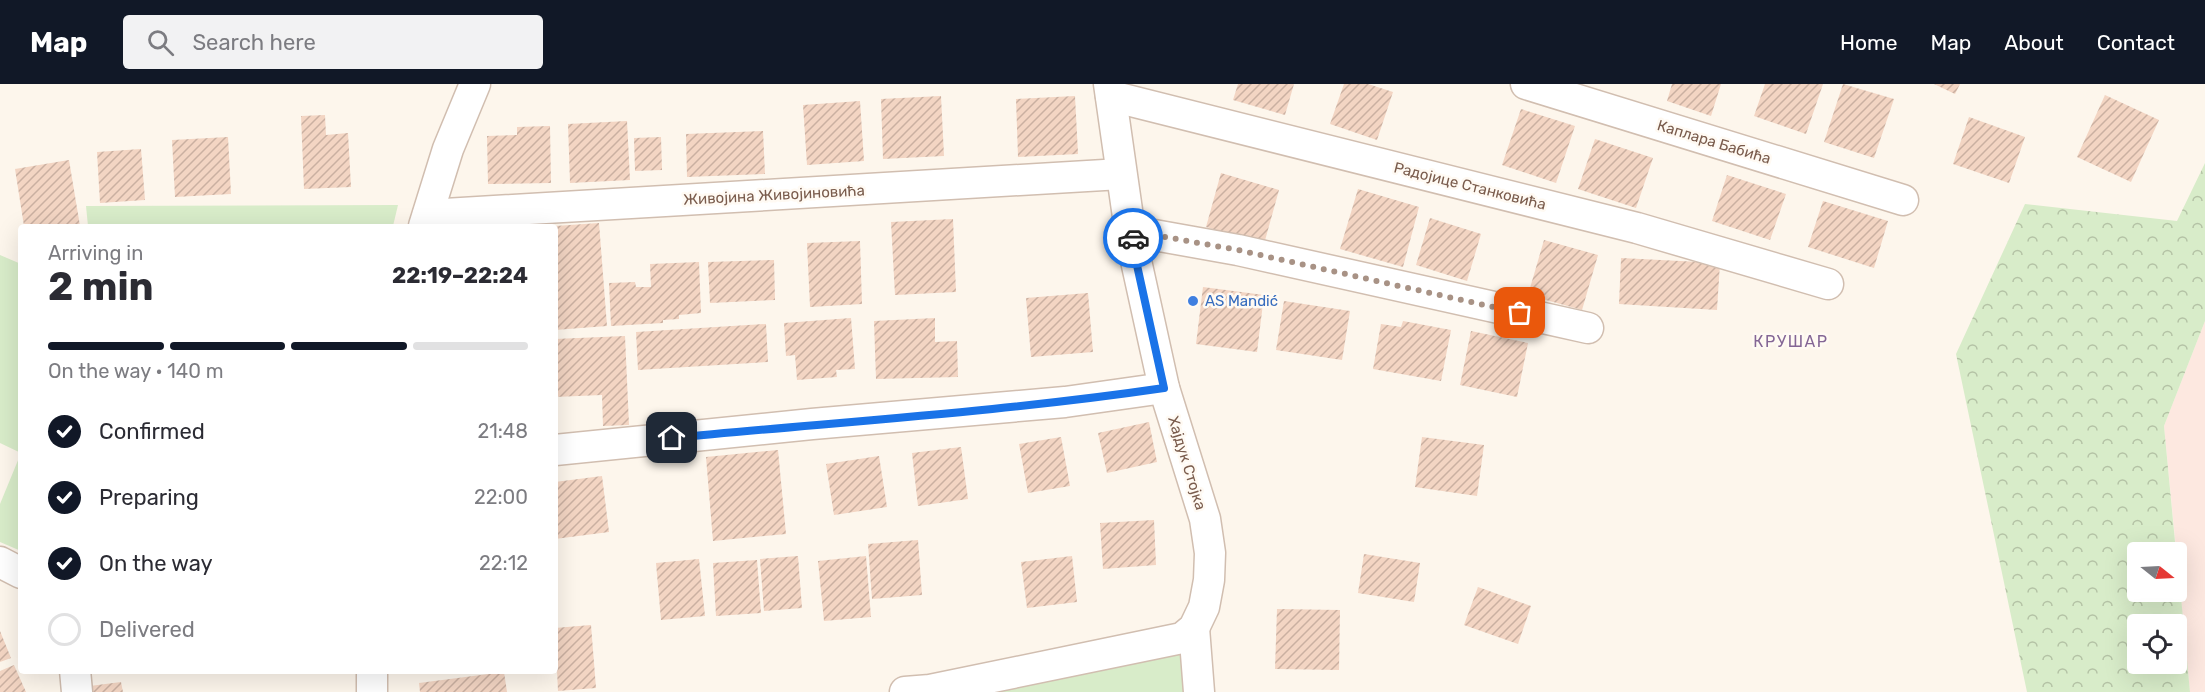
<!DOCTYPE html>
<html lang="en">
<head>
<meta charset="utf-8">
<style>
  body { margin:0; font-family:Rubik,sans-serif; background:#f2f2f3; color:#2b2b33; height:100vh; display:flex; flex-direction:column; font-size:22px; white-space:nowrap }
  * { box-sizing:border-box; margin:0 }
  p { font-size:20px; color:#7c7c81 }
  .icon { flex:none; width:33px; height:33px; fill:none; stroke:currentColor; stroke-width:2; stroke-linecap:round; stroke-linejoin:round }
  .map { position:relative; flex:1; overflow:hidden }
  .side { position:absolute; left:18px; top:140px; width:540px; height:450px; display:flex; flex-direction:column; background:#fff; border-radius:6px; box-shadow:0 6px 24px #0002 }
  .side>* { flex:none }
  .needle { width:39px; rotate:108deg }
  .tools { position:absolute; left:2127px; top:458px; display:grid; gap:12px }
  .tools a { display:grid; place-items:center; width:60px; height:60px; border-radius:6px; background:#fff; box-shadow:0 6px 24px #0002; font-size:30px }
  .pin { position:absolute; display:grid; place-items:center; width:51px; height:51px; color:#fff; margin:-26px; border-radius:12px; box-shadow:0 3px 9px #0006 }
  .courier { position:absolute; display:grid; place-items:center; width:60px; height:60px; margin:-30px; border:4px solid #1a73e8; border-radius:50%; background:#fff; color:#222; box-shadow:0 2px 8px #0007 }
  .summary em { font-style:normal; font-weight:700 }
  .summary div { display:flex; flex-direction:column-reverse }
  .summary { display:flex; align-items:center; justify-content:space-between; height:102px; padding:0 30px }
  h1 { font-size:39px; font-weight:700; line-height:45px }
  .bar { display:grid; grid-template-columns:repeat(4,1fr); gap:9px 6px; align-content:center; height:72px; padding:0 30px }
  .bar i { height:8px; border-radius:4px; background:#e1e1e2 }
  .bar .active { background:#111827 }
  .bar p { grid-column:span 4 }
  ol { padding:0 30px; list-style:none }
  li { display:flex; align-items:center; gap:18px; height:66px }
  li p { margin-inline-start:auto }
  li .icon { padding:6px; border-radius:50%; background:#111827; color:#fff; stroke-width:4 }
  li:last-child { color:#7c7c81 }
  li i { width:33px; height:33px; border:3px solid #e1e1e2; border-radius:50% }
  header { display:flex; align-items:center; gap:36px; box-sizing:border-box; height:84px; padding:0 30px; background:#111827; color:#fff }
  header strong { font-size:28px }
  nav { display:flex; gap:33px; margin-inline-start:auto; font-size:21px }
  .search { width:420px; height:54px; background:#f2f2f3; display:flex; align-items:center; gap:15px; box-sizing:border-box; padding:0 21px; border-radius:6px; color:#7c7c81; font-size:22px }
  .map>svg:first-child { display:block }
</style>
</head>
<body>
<header>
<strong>Map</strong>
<div class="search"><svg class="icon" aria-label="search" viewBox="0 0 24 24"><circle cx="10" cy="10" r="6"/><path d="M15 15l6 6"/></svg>Search here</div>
<nav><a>Home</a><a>Map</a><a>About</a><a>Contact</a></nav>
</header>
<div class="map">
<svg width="2205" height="608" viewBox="0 0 2205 608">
  <defs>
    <pattern id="forest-crowns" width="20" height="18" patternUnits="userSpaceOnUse" patternTransform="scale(1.5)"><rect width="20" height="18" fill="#d8ecc9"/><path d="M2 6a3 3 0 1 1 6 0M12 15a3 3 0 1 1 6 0" fill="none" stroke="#b4c2a5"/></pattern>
    <pattern id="building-hatch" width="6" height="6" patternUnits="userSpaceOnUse" patternTransform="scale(1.5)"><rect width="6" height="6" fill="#f3d5c3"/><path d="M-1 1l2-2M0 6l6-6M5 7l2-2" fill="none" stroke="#cab0a1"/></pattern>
  </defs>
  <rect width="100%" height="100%" fill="#fdf6ec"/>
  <!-- commercial -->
  <polygon fill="#fde8e0" points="2205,237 2205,608 2190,608 2164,342"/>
  <!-- grass -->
  <g fill="#d8ecc9">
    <polygon points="398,121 393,142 88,142 86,122"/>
    <polygon points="0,171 21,180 21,467 0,458 0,420 21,369 0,359"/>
    <polygon points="1182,554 1199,608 905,608"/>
  </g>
  <!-- forest -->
  <path fill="url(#forest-crowns)" fill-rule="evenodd" d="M2205,79v158l-41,105 12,126h-38v39h38l1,-36 13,137h-163l-71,-338 69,-150 152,17zM2138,540h38v39h-38z"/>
  <!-- building -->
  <g fill="url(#building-hatch)">
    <polygon points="1238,0 1294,0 1285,31 1233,16"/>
    <polygon points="1344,0 1368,0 1393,8 1377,56 1330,40"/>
    <polygon points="1672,0 1721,0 1711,32 1667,17"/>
    <polygon points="1765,0 1823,0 1806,50 1754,32"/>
    <polygon points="1843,0 1894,15 1874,74 1824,58"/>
    <polygon points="1934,0 1960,0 1955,10"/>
    <polygon points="2105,11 2159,36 2131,98 2077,73"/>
    <polygon points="941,12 944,72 883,75 881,15"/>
    <polygon points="1075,12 1078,70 1018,73 1016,15"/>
    <polygon points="860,17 864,77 807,81 803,21"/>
    <polygon points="1521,25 1575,42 1556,99 1502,81"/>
    <polygon points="325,31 326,51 348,49 351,103 304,105 301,32"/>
    <polygon points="1969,33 2025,53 2009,99 1953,80"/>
    <polygon points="627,37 630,96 570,99 568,40"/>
    <polygon points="550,42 551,99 488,100 487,52 517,51 517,43"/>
    <polygon points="763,47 765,90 687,93 686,50"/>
    <polygon points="228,53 231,110 175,113 172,56"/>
    <polygon points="661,53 662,86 635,87 634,54"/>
    <polygon points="1595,55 1653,74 1636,124 1578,105"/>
    <polygon points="141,65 145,116 100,119 97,68"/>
    <polygon points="69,76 80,142 24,142 15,85"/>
    <polygon points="1221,89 1279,106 1264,160 1206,143"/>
    <polygon points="1727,91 1786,110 1770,156 1712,137"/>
    <polygon points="1358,105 1419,123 1403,183 1340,165"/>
    <polygon points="1823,117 1888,137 1874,184 1808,163"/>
    <polygon points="1430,134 1481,150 1467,197 1416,181"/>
    <polygon points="953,135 956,208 895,211 891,138"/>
    <polygon points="599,139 607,242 555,246 555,142"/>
    <polygon points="1544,156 1598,171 1582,226 1528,211"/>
    <polygon points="860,157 862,220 810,223 807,159"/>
    <polygon points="1621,174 1720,179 1717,226 1619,220"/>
    <polygon points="774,176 775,216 710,219 708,178"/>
    <polygon points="699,178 701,229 679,231 679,235 663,236 663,239 611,242 609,199 635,198 636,203 651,203 650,180"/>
    <polygon points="1203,203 1264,211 1257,268 1196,260"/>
    <polygon points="1088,209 1093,268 1031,273 1026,214"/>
    <polygon points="1284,217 1350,227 1342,276 1276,266"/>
    <polygon points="851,234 855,285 836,286 837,293 797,296 795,271 786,272 784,239"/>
    <polygon points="935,234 935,258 957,257 958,293 876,295 874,237"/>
    <polygon points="1403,237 1451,246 1441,297 1373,285 1381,240 1401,243"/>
    <polygon points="766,240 768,278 638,286 636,248"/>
    <polygon points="1471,247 1528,259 1517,313 1460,301"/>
    <polygon points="625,252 629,341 603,342 602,311 555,313 555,255"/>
    <polygon points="1149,338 1157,378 1107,389 1098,349"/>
    <polygon points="1061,353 1070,402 1028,409 1019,360"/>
    <polygon points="1422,353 1484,361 1477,412 1415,403"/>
    <polygon points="961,363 968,415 918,422 912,369"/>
    <polygon points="778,366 786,450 713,457 706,373"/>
    <polygon points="879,372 887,423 834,431 826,380"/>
    <polygon points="602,392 609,448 555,455 555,398"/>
    <polygon points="1154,436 1156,481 1103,485 1100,439"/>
    <polygon points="918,456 922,511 872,515 868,460"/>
    <polygon points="1364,470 1420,479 1414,518 1358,509"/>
    <polygon points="798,472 802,524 764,527 760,475"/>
    <polygon points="866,472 871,533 824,537 818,477"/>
    <polygon points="1072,472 1077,518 1027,524 1021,478"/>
    <polygon points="699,475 705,532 661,536 656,479"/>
    <polygon points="757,476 761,529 716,532 713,479"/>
    <polygon points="1478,503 1531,522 1518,560 1464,541"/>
    <polygon points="1277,525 1340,526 1339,586 1275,585"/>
    <polygon points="591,541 596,604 558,607 555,544"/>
    <polygon points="0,547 11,574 0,578"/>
    <polygon points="14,581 26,608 0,608 0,587"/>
    <polygon points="504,588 507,608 420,608 419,599"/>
    <polygon points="121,598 123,608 83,608 82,603"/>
  </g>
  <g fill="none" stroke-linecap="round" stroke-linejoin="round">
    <!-- street casing -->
    <g stroke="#d1beb0" stroke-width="33">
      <g id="street">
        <polyline points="1526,0 1903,116"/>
        <polyline points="1111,12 1637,144 1828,200"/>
        <polyline points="428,131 1121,90"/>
        <polyline points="424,142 448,65 475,0"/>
        <polyline points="1131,154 1154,151 1238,166 1588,244"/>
        <polyline points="555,366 812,340 1065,318 1164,304"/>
        <polyline points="0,478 21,489"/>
        <polyline points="1194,544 1199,608"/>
        <polyline points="75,586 77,608"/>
        <polyline points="372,586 372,608"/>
        <polyline points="905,608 930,606 1182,554 1194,544 1204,523 1209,496 1210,469 1205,435 1164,304 1131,154 1109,0"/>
      </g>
    </g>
    <!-- street -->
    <use href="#street" stroke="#fff" stroke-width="30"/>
  </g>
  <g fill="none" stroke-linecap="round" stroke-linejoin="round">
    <!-- done -->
    <polyline stroke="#a89285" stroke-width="6" stroke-dasharray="0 10.8" points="1133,154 1154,151 1238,166 1520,229"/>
    <!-- route -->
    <path stroke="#1a73e8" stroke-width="8" d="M672,354c164,-16 329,-26 492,-50l-33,-150h2"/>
  </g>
  <!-- markers -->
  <circle fill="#3f7fe0" stroke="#fffaf3" stroke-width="2" cx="1193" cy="217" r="6"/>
  <g text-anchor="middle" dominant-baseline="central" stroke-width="5" stroke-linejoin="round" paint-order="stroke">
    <!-- street labels -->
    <g font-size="15" fill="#7a5c4d" stroke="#fffaf3">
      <text transform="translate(1714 58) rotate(17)">Каплара Бабића</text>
      <text transform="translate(1470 102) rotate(14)">Радојице Станковића</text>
      <text transform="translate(774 111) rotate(-3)">Живојина Живојиновића</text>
      <text transform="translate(1187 379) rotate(73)">Хајдук Стојка</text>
    </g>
    <!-- shop labels -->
    <g font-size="15" fill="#366cbe" stroke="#fffaf3" text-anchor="start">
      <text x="1205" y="217">AS Mandić</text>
    </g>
    <!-- neighbourhood labels -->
    <g font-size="16" letter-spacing="1.5" fill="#846695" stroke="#fffaf3">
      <text x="1791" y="257">КРУШАР</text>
    </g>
  </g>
</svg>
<div class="tools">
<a><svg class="needle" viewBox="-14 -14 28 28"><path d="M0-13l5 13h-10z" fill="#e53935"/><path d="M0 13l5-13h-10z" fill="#7c7c81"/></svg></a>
<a><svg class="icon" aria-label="locate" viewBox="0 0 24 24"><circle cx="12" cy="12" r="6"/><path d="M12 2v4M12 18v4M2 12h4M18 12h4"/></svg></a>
</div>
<div class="pin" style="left:1520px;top:229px;background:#ea580c"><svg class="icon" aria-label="bag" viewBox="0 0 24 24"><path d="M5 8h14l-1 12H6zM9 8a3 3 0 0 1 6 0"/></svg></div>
<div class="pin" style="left:672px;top:354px;background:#1f2937"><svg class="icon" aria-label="home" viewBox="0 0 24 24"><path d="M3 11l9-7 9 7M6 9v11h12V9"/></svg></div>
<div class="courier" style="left:1133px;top:154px"><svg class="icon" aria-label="car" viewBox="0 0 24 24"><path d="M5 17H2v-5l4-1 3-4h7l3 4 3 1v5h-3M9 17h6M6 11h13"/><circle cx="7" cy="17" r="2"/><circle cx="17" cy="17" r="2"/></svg></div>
<section class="side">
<div class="summary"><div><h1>2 min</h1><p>Arriving in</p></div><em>22:19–22:24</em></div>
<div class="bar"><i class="active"></i><i class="active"></i><i class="active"></i><i></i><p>On the way · 140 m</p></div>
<ol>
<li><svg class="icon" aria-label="check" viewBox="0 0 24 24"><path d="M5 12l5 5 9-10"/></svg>Confirmed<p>21:48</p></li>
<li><svg class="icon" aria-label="check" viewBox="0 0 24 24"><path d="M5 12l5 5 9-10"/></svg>Preparing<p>22:00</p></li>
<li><svg class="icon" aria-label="check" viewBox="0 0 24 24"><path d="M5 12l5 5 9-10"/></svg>On the way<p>22:12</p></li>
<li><i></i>Delivered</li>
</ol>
</section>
</div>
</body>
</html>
